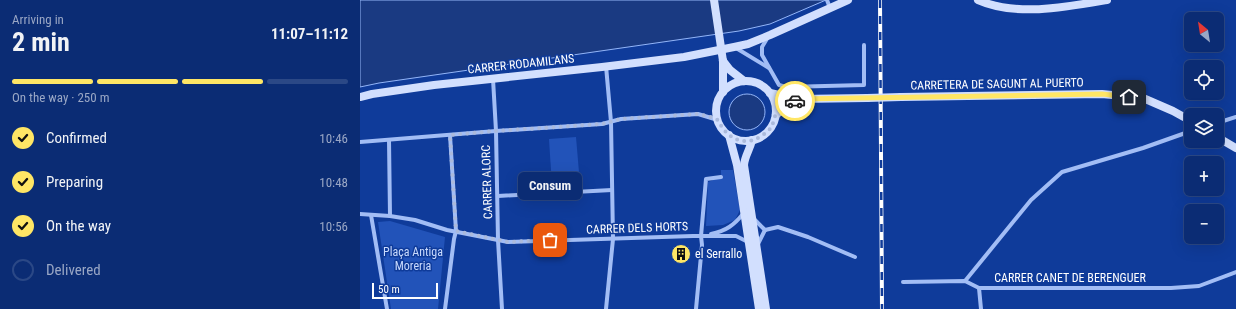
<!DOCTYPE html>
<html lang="en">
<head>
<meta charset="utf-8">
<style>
  body { margin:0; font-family:"Roboto Condensed",sans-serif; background:#19387c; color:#f1f3f6; height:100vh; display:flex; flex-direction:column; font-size:15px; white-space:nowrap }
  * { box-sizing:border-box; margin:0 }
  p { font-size:13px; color:#9aa7c5 }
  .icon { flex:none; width:22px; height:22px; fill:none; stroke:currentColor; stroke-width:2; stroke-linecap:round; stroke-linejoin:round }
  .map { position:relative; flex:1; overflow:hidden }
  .side { display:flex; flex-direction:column; background:#0b2c74; width:360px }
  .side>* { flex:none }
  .needle { width:26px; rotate:330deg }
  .controls { position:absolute; left:824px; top:12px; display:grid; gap:8px }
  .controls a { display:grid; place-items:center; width:40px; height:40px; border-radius:6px; background:#0b2c74; box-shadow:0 4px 16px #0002,0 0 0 1px #2b4886; font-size:20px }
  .scale { position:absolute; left:12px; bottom:10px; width:66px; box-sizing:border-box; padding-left:4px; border:2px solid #fff; border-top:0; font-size:11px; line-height:14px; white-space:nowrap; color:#fff; -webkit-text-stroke:3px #0f3b9a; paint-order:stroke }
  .pin { position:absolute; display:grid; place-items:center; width:34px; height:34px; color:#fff; margin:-17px; border-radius:8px; box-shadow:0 2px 6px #0006 }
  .courier { position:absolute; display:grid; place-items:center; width:40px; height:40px; margin:-20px; border:3px solid #ffe665; border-radius:50%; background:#fff; color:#222; box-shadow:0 1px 5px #0007 }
  .bubble { position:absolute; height:28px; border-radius:6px; background:#0b2c74; box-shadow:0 4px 16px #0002,0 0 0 1px #2b4886; font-size:13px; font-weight:700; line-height:28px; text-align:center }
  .summary em { font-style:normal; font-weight:700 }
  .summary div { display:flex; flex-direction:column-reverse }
  .summary { display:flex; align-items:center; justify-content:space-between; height:68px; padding:0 12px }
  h1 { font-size:26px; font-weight:700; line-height:30px }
  .bar { display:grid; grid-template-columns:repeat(4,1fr); gap:6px 4px; align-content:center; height:48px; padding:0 12px }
  .bar i { height:5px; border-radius:3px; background:#2b4886 }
  .bar .current { background:#ffe665 }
  .bar p { grid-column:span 4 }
  ol { padding:0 12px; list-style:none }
  li { display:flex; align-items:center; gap:12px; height:44px }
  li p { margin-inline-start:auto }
  li .icon { padding:4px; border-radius:50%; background:#ffe665; color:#111; stroke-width:4 }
  li:last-child { color:#9aa7c5 }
  li i { width:22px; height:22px; border:2px solid #2b4886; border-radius:50% }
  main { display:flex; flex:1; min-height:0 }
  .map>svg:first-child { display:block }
</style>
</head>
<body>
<main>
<section class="side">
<div class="summary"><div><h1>2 min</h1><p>Arriving in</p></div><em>11:07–11:12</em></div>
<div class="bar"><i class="current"></i><i class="current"></i><i class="current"></i><i></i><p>On the way · 250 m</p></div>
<ol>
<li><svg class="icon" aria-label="check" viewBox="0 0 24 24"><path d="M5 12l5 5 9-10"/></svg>Confirmed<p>10:46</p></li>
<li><svg class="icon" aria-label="check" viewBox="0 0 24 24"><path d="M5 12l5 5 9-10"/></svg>Preparing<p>10:48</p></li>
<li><svg class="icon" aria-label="check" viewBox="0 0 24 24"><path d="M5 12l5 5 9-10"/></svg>On the way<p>10:56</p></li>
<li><i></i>Delivered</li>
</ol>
</section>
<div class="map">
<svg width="876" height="309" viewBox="0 0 876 309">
  <rect width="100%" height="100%" fill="#0f3b9a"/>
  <!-- green -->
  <g fill="#2253b9">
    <polygon points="216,137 220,184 192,186 189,139"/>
    <polygon points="361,170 373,170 380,210 375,220 363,225 346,226 348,182 361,177"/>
    <polygon points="30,221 85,237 78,309 31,309 18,222"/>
  </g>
  <!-- water -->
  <g fill="#1a3a82" stroke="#93b5f8">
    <polygon points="0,0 466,0 410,24 379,31 19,83 0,87"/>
    <circle cx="387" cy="112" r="18"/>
  </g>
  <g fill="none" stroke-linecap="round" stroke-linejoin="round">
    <!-- street -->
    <g stroke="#a2bdf5" stroke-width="4">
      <polyline points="467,0 470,8"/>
      <polyline points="408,37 402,47 402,55 419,85 426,87 504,85 504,45"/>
      <polyline points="376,48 409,68"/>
      <polyline points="133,79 136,131 138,240 142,309"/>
      <polyline points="857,123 876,117"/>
      <polyline points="29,140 30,216"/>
      <polyline points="0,142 136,131 242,124 261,119 338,114 358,120"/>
      <polyline points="138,196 252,190"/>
      <polyline points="0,214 30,216 55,220 87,230 148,242 333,236 376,236 388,242"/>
      <polyline points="11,215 27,309"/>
      <polyline points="394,219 405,230"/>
      <polyline points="405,230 418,227 448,237 495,257"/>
      <path d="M351,234c15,-3 23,-9 32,-20"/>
      <polyline points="398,244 405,230"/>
      <polyline points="605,281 671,200 702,172 783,148 831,131"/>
      <polyline points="543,282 605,281 619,288 811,288 839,286 876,272"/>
      <polyline points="619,288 621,309"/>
      <polyline points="85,309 94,239 96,231 90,135"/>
      <polyline points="246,309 253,239 251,122 246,66"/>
      <polyline points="336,309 342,245 341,236 346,179 361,177"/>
    </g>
    <!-- secondary -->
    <g stroke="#d2dffe" stroke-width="8">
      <path d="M618,0c38,17 89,7 129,0"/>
      <polyline points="363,61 363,92"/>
      <polyline points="363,61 370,70 384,81"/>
      <circle cx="386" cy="111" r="30"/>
      <polyline points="410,93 438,99 507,98"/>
      <polyline points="0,97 12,94 74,85 242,67 324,57 374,47 388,44 410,35 488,0"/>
      <polyline points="541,97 742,94 783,98 813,111 831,121"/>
      <polyline points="416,115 426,106 438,99"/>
      <polyline points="369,135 377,165 399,309"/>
      <polyline points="857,137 876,148"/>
      <path d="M392,140c-2,10 -7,15 -8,25l22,144"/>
    </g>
    <!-- rail casing -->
    <g stroke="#fff" stroke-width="4">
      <polyline id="rail" points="520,0 522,309"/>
    </g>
    <!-- rail -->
    <use href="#rail" stroke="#0f3b9a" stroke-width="2.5" stroke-dasharray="8" stroke-linecap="butt"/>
    <!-- secondary-bridge -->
    <g stroke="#d2dffe" stroke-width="8">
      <polyline points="354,0 363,61"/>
      <polyline points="507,98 541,97"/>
    </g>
  </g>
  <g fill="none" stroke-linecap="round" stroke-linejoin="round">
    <!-- done -->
    <path stroke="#abbadc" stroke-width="4" stroke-dasharray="0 7.2" d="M190,240l-42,2 -52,-11 -6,-96 46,-4 106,-7 19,-5 77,-5 10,2 10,4c7,15 21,26 38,19 4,-2 9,-5 13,-9 4,-4 4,-8 6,-14 4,-6 13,-12 20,-15"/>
    <!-- route -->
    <polyline stroke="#ffe665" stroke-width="5" points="435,101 438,99 742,94 769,97"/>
  </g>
  <!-- icons -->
  <defs>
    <g id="building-disc" transform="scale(1)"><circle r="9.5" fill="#ffe665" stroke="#0f3b9a"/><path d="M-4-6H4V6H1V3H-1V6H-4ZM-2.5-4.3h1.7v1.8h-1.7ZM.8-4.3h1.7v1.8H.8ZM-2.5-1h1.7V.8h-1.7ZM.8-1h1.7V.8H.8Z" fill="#111"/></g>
  </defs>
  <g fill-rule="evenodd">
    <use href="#building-disc" x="321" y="254"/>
  </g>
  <g text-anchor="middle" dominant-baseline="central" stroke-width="3" stroke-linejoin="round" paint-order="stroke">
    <!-- street labels -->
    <g font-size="12" fill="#fff" stroke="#0f3b9a">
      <text transform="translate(161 64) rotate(-6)">CARRER RODAMILANS</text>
      <text transform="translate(637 84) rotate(-1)">CARRETERA DE SAGUNT AL PUERTO</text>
      <text transform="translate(127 182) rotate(-92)">CARRER ALORC</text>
      <text transform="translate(277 228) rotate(-2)">CARRER DELS HORTS</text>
      <text x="710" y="278">CARRER CANET DE BERENGUER</text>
    </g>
    <!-- park labels -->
    <g font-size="12" fill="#cadbfe" stroke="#0f3b9a">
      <text x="53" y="252">Plaça Antiga<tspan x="53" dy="14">Moreria</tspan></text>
    </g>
    <!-- poi labels -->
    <g font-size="12" fill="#fff" stroke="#0f3b9a" text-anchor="start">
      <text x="335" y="254">el Serrallo</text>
    </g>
  </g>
</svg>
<div class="controls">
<a><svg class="needle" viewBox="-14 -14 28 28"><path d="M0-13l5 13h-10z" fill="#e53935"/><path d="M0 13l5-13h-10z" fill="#9aa7c5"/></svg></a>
<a><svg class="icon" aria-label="locate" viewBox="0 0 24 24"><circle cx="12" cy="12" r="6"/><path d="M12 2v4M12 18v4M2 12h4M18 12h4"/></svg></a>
<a><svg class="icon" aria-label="layers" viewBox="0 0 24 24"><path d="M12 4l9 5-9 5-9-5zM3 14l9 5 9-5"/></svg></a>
<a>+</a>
<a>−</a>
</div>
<div class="scale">50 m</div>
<div class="pin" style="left:190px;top:240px;background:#ea580c"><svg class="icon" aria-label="bag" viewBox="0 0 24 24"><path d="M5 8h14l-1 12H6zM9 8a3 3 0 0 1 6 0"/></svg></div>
<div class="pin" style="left:769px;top:97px;background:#1f2937"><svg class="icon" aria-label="home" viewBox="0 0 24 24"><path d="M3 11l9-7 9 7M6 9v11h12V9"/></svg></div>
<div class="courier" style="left:435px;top:101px"><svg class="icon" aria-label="car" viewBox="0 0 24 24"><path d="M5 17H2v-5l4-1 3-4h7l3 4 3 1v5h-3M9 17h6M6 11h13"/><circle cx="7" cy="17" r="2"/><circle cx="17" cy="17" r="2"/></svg></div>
<div class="bubble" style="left:158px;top:172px;width:64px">Consum</div>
</div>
</main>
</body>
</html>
